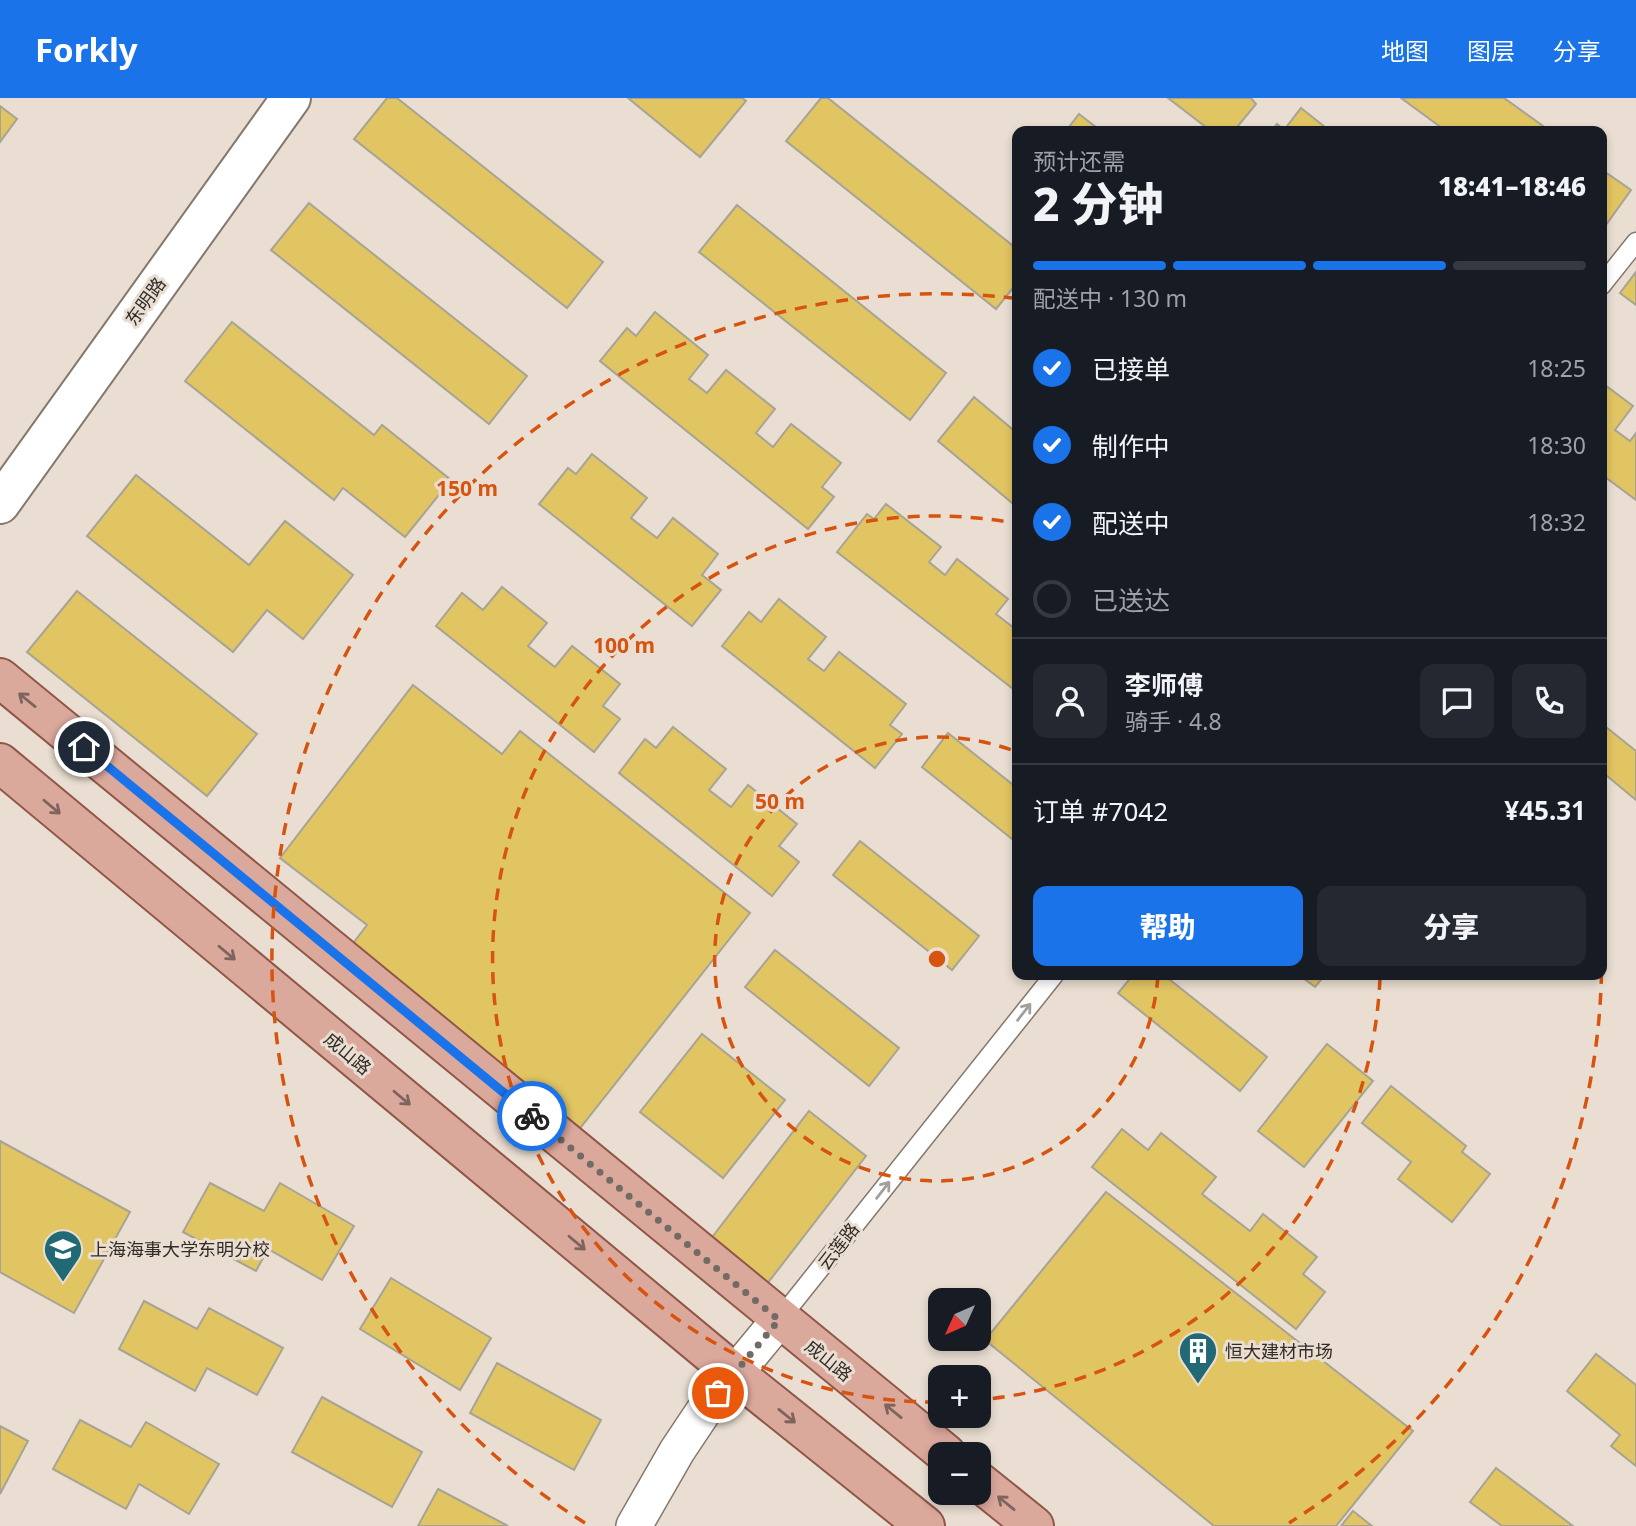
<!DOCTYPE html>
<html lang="zh">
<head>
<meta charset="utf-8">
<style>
  body { margin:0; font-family:"Noto Sans","Noto Sans SC",sans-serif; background:#242831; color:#f1f3f6; height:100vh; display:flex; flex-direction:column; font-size:26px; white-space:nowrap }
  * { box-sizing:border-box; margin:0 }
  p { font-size:23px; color:#9ea1a6 }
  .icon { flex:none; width:38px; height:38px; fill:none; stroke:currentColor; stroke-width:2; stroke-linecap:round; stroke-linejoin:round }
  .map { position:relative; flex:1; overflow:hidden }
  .details { position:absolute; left:1012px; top:28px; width:595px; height:854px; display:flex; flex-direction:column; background:#171b24; border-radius:14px; box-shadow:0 4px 10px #0003 }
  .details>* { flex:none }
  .needle { width:46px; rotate:225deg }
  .fabs { position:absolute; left:928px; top:1190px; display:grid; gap:14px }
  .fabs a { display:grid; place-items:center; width:63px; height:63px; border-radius:14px; background:#171b24; box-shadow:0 4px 10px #0003; font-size:35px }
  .pin { position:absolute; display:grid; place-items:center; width:60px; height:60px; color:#fff; margin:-30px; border:4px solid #fff; border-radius:50%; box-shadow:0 2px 7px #0007 }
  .courier { position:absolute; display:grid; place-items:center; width:70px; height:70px; margin:-35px; border:5px solid #1a73e8; border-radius:50%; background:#fff; color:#222; box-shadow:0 2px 9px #0007 }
  .overview em { font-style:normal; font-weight:800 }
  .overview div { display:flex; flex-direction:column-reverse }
  .overview { display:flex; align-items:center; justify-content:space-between; height:119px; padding:0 21px }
  h1 { font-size:46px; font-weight:800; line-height:52px }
  .bar { display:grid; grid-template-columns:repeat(4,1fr); gap:10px 7px; align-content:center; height:84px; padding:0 21px }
  .bar i { height:9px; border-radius:5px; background:#363941 }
  .bar .on { background:#1a73e8 }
  .bar p { grid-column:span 4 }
  .line { display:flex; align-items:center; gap:18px; padding:0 21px; border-top:2px solid #363941 }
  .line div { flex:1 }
  .round { display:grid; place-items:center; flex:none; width:74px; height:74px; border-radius:14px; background:#242831 }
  ol { padding:0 21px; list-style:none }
  li { display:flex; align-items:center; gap:21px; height:77px }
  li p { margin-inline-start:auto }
  li .icon { padding:7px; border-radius:50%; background:#1a73e8; color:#fff; stroke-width:4 }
  li:last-child { color:#9ea1a6 }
  li i { width:38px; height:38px; border:4px solid #363941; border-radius:50% }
  .button { display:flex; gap:14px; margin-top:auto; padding:14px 21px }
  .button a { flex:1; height:80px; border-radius:14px; background:#1a73e8; color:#fff; font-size:28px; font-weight:800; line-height:80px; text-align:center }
  .button a+a { background:#242831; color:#f1f3f6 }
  header { display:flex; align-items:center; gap:42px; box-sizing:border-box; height:98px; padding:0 35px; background:#1a73e8; color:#fff }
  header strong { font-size:33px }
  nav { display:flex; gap:38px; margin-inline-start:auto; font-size:24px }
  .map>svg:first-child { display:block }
</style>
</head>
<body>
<header>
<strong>Forkly</strong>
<nav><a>地图</a><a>图层</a><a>分享</a></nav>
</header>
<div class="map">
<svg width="1636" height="1428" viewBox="0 0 1636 1428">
  <rect width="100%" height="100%" fill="#eaded2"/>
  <!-- building -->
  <g fill="#e2c563" stroke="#a7a395" stroke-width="2">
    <polygon points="387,0 397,0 603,164 567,210 354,41"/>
    <polygon points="628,0 742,0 746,3 700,59"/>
    <polygon points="821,0 828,0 1017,151 1017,185 996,211 786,43"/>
    <polygon points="1168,0 1251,0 1256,6 1234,33 1211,33"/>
    <polygon points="1401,0 1504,0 1550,33 1446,33"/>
    <polygon points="0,8 17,21 0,44"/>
    <polygon points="1301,10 1330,33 1271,33 1277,26 1284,32"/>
    <polygon points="1079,16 1101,33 1066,33"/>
    <polygon points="1601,71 1631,92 1601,134"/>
    <polygon points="309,105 527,278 489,326 271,152"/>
    <polygon points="737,107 946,275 910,322 699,154"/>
    <polygon points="1636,174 1636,207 1620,195"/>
    <polygon points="655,214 708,257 689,281 707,295 726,272 775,311 756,335 773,349 791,326 841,365 822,389 834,399 808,431 600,263 627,230 636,238"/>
    <polygon points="232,224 374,337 382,327 451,382 405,439 343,390 334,402 185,283"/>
    <polygon points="1601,284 1633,308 1615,332 1630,343 1636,335 1636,402 1601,376"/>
    <polygon points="974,299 1017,335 1017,409 938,343"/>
    <polygon points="592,356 647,400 631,420 657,440 673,420 718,456 702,477 721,492 692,528 539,406 568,370 576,376"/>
    <polygon points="136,377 249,467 285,423 353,477 303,541 267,512 233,554 87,438"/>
    <polygon points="886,406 941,449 929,464 945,477 957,461 1008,501 996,516 1014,530 1017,527 1017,594 837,454 867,416 874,421"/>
    <polygon points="502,489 547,525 528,548 555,569 572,548 620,586 603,608 620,621 594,654 436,528 462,495 483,512"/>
    <polygon points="77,493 257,636 207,698 27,554"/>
    <polygon points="779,501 826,539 808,561 824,573 839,554 906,606 890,627 902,636 875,670 722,548 749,514 761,524"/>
    <polygon points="413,587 502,656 520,633 750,815 577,1034 347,853 367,827 280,760"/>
    <polygon points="1601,625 1636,653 1636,702 1607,678 1601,685"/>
    <polygon points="673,629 726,671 709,692 731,709 748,687 797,726 779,748 799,764 772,798 619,675 645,641 656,650"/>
    <polygon points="948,635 1017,690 1017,745 922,669"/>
    <polygon points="860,743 979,838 952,872 833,777"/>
    <polygon points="775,852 899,950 869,988 745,889"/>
    <polygon points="1133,877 1164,877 1267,959 1240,993 1118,895"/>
    <polygon points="1299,877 1325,877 1315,889"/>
    <polygon points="702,936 785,1002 723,1080 640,1014"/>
    <polygon points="1327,946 1373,983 1304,1069 1258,1033"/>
    <polygon points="1391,988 1466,1048 1462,1054 1490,1076 1452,1124 1398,1081 1411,1064 1362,1025"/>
    <polygon points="809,1013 866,1058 760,1195 703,1151"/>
    <polygon points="1122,1031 1148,1052 1161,1035 1216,1079 1202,1096 1250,1133 1263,1116 1317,1159 1303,1176 1325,1194 1296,1231 1092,1069"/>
    <polygon points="0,1043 130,1114 74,1215 0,1174"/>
    <polygon points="210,1085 264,1113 280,1085 354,1128 322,1182 268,1151 256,1173 183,1134"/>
    <polygon points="1106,1094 1413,1333 1336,1428 1214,1428 985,1242"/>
    <polygon points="391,1180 491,1240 460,1292 360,1231"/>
    <polygon points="144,1203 197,1231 209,1210 283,1250 257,1297 207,1270 195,1293 119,1251"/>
    <polygon points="1596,1256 1636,1287 1636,1368 1611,1348 1620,1337 1567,1293"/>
    <polygon points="497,1265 601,1322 574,1372 470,1315"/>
    <polygon points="322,1299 422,1354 392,1409 292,1354"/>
    <polygon points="80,1322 131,1349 146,1324 219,1366 189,1416 139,1386 126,1411 53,1371"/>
    <polygon points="0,1328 28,1343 0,1396"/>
    <polygon points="1496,1370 1573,1428 1502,1428 1470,1404"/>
    <polygon points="438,1391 508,1428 418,1428"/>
    <polygon points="1353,1413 1372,1428 1341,1428"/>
  </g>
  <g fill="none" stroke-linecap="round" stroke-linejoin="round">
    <!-- lane casing -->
    <g stroke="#84786e" stroke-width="21">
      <g id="lane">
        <polyline points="1601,188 1636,144"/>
        <polyline points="779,1222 1054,877"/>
      </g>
    </g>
    <!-- street casing -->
    <g stroke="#84786e" stroke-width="38">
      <polyline id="street" points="634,1428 677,1353 703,1314 779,1222"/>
    </g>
    <!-- secondary casing -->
    <g stroke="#84786e" stroke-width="42">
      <polyline id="secondary" points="0,406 291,0"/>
    </g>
    <!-- primary casing -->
    <g stroke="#905748" stroke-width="42">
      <g id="primary">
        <polyline points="0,580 946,1356"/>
        <polyline points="0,665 734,1275 925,1428"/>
        <polyline points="978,1383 1034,1428"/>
      </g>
    </g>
    <!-- lane -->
    <use href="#lane" stroke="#fff" stroke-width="18"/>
    <!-- street -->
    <use href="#street" stroke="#fff" stroke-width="35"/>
    <!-- secondary -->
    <use href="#secondary" stroke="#fff" stroke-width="38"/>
    <!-- primary -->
    <use href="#primary" stroke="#dba89c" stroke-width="38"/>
  </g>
  <!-- one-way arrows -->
  <defs><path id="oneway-shaft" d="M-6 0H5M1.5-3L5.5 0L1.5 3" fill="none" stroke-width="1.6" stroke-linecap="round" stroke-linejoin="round" transform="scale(1.75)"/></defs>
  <g stroke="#7d645c">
    <use href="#oneway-shaft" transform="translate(27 602) rotate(-141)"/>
    <use href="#oneway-shaft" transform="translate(52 709) rotate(40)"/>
    <use href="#oneway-shaft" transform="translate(227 855) rotate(40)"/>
    <use href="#oneway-shaft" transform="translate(402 1000) rotate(40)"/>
    <use href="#oneway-shaft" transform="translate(577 1145) rotate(40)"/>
    <use href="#oneway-shaft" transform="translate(893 1313) rotate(-141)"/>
    <use href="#oneway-shaft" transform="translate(787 1318) rotate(39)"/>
    <use href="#oneway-shaft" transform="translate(1006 1405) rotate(-141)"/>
  </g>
  <g stroke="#a2a09e">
    <use href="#oneway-shaft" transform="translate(1024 914) rotate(-52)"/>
    <use href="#oneway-shaft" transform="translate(883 1092) rotate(-52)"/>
  </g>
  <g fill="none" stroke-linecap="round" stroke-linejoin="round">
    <!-- done -->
    <polyline stroke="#726a64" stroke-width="7" stroke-dasharray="0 12.6" points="532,1018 779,1222 718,1295"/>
    <!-- route -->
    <polyline stroke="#1a73e8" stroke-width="9" points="84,649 532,1018"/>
  </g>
  <!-- distance rings -->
  <g fill="none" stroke="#d6540f" stroke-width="3.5" stroke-dasharray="12 9">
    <path d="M1158 878A222 222 0 1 1 1017 654"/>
    <path d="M1380 880A443 443 0 0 1 979 1302M937 1304A443 443 0 1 1 1014 425"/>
    <path d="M585 1425A665 665 0 0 1 1012 200M1601 832A665 665 0 0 1 1289 1425"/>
  </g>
  <!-- icons -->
  <defs>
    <g id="university-pin" transform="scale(2.0125)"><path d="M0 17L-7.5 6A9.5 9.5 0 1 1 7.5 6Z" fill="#206975" stroke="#eaded2"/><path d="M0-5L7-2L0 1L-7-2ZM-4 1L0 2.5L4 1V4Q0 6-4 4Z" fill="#fff"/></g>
    <g id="building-pin" transform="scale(2.0125)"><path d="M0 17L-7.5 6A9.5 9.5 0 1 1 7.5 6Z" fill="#206975" stroke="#eaded2"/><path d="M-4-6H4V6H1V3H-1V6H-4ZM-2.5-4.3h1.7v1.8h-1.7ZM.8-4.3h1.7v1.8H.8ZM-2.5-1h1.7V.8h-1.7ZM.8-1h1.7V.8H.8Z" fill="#fff"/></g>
  </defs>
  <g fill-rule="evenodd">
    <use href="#university-pin" x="63" y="1151"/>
    <use href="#building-pin" x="1198" y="1253"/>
  </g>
  <g text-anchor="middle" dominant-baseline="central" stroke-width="6" stroke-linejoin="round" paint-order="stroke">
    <!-- street labels -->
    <g font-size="18" fill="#312c28" stroke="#eaded2">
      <text transform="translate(145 203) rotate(-54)">东明路</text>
      <text transform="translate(348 955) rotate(40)">成山路</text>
      <text transform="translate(838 1148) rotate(-52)">云莲路</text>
      <text transform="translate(829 1262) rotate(39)">成山路</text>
    </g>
    <!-- poi labels -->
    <g font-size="18" fill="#312c28" stroke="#eaded2" text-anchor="start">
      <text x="90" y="1151">上海海事大学东明分校</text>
      <text x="1225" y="1253">恒大建材市场</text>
    </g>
  </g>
  <circle cx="937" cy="861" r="10" fill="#d6540f" stroke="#eaded2" stroke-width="3.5"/>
  <g font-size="21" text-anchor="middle" font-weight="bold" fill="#d6540f" stroke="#eaded2" stroke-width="6" stroke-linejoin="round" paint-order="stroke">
    <text x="467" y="398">150 m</text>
    <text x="624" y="555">100 m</text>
    <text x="780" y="711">50 m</text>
  </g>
</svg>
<div class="fabs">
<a><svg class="needle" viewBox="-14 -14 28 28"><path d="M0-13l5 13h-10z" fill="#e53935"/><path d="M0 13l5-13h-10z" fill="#9ea1a6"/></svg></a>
<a>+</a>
<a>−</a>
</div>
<div class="pin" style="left:718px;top:1295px;background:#ea580c"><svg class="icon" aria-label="bag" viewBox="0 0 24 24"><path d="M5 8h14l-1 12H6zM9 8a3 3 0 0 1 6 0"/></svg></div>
<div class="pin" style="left:84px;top:649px;background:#1f2937"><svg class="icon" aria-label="home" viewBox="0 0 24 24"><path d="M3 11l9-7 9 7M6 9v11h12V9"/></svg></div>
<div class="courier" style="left:532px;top:1018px"><svg class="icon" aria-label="bike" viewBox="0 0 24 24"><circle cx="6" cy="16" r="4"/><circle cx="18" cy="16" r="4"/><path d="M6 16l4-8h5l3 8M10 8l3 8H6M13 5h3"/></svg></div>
<section class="details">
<div class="overview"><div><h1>2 分钟</h1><p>预计还需</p></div><em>18:41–18:46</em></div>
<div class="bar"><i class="on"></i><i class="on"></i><i class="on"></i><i></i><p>配送中 · 130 m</p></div>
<ol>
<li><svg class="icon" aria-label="check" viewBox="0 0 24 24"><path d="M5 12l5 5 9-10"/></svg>已接单<p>18:25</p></li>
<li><svg class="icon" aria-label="check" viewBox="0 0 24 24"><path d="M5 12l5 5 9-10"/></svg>制作中<p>18:30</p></li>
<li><svg class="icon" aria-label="check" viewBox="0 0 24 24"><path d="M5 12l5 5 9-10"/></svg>配送中<p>18:32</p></li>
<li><i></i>已送达</li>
</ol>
<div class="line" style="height:126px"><a class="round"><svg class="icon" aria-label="person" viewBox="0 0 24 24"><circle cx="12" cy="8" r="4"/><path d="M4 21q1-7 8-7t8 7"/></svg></a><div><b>李师傅</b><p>骑手 · 4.8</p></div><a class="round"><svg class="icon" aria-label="chat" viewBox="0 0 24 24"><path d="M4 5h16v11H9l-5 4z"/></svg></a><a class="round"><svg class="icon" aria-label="phone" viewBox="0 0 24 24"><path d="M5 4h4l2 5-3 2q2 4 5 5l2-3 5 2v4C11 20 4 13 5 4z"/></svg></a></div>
<div class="line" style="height:91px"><div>订单 #7042</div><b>¥45.31</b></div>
<div class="button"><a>帮助</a><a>分享</a></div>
</section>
</div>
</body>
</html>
